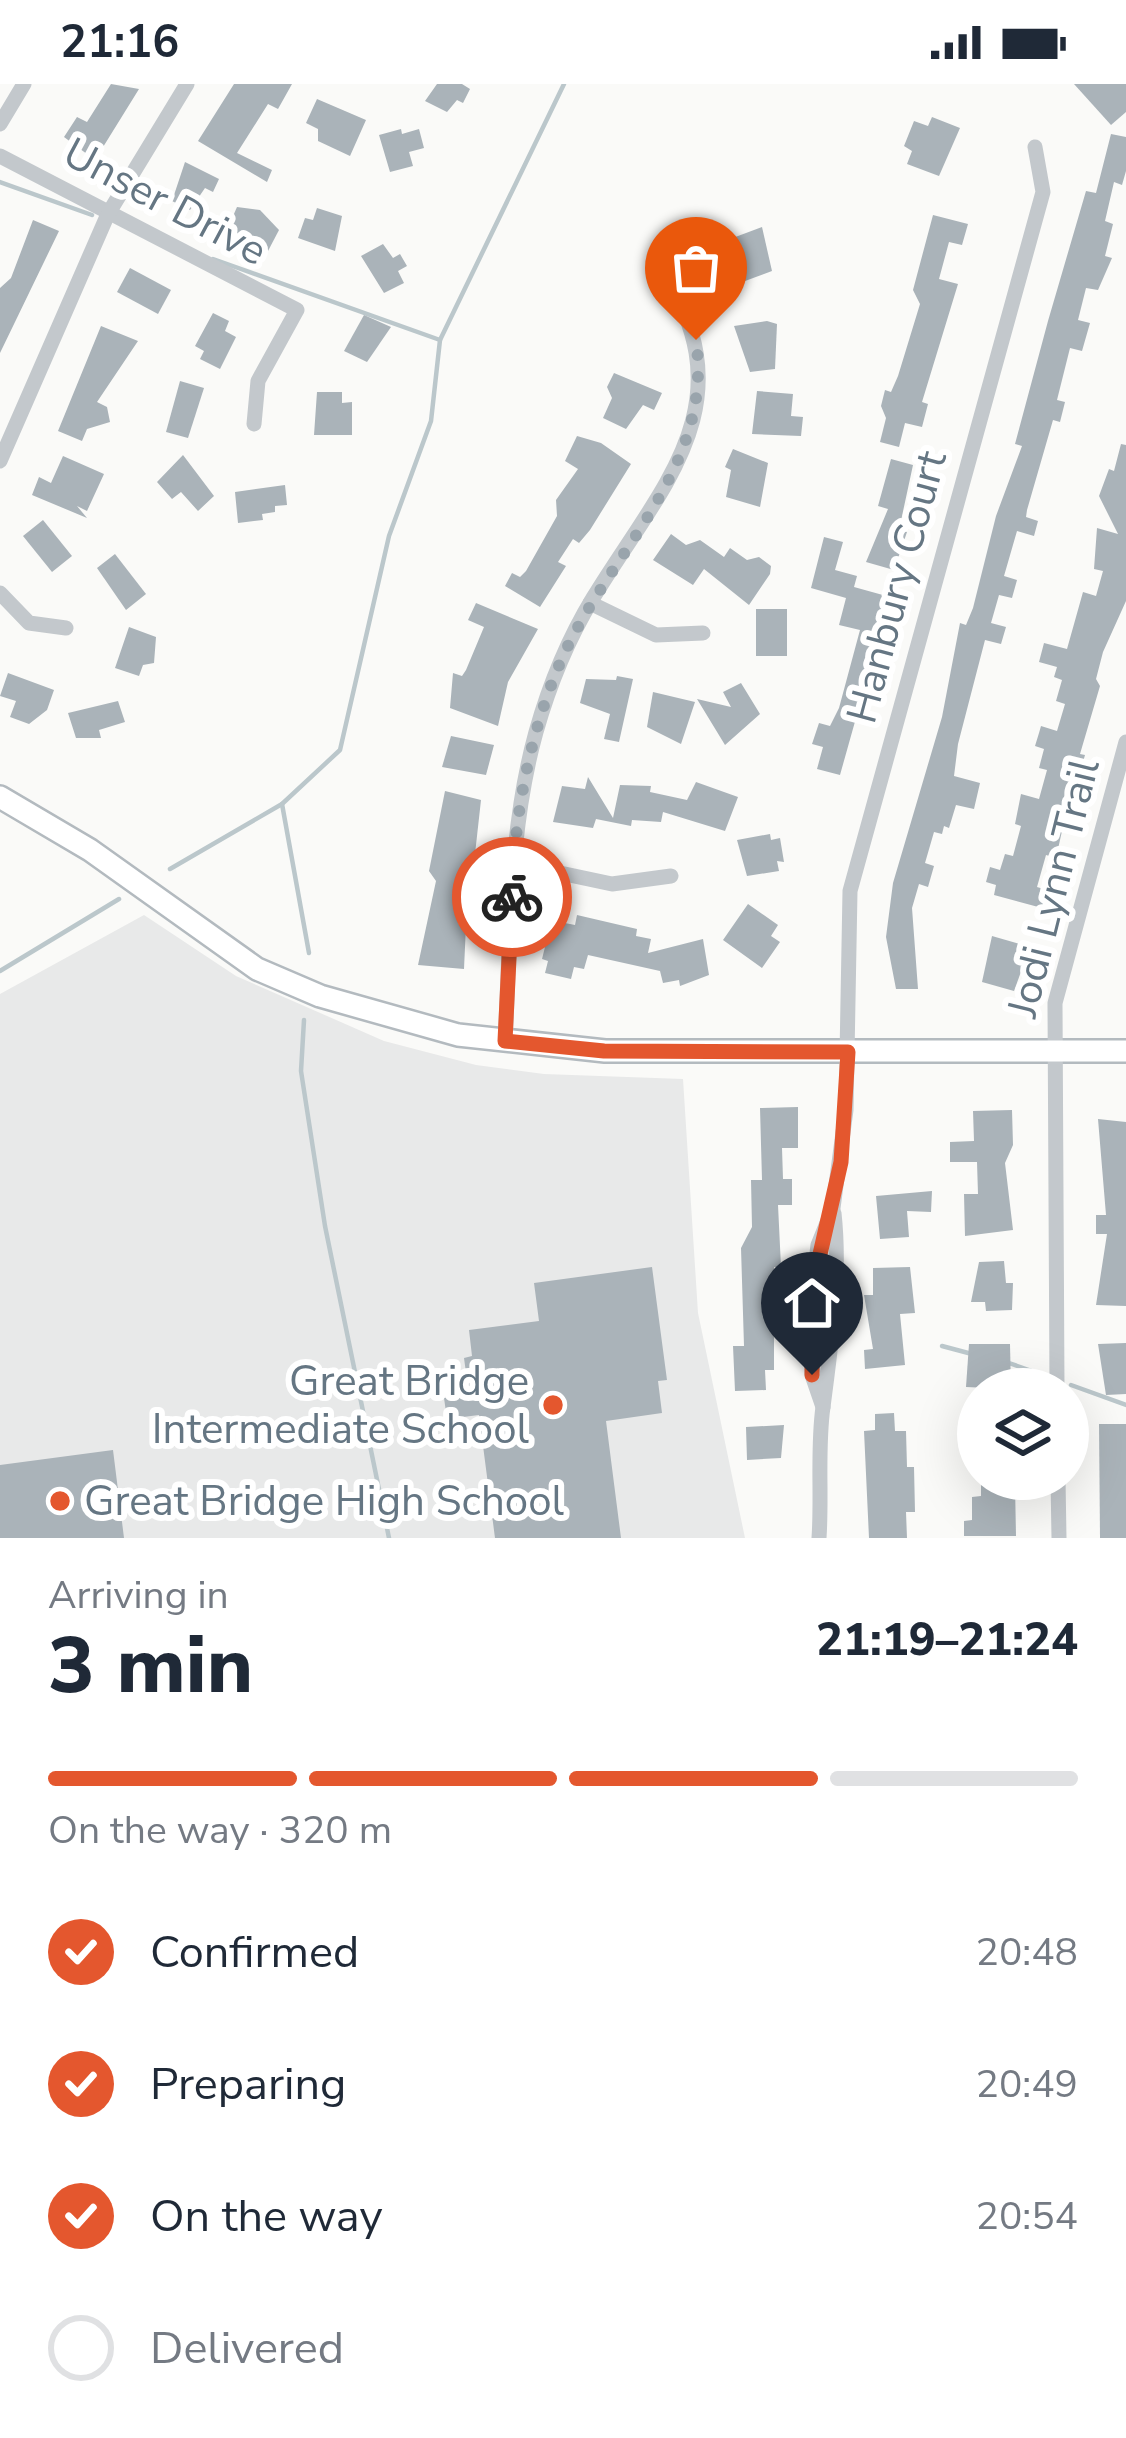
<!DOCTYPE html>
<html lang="en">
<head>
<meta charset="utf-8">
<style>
  body { margin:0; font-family:"Nunito Sans",sans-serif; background:#f2f2f3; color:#1f2937; height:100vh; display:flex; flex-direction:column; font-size:45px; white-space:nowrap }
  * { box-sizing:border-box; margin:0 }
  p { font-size:39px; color:#747a83 }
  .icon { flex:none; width:66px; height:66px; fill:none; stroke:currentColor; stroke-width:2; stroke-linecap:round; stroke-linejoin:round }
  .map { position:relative; height:1454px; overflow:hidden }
  .panel { display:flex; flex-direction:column; background:#fff; flex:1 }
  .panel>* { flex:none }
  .controls { position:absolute; left:957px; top:1284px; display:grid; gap:24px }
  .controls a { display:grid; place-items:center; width:132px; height:132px; border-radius:50%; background:#fff; box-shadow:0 12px 48px #0002; font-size:60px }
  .pin { position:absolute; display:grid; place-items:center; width:102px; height:102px; color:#fff; margin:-123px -51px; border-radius:50% 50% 50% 0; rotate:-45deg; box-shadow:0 0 12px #0007 }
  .pin .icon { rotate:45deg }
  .courier { position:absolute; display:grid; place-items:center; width:120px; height:120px; margin:-60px; border:9px solid #e4572e; border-radius:50%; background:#fff; color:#222; box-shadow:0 3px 15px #0007 }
  .head em { font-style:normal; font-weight:800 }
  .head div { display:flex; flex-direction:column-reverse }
  .head { display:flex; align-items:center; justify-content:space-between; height:204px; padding:0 48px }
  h1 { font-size:78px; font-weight:800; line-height:90px }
  .bar { display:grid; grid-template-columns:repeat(4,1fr); gap:18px 12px; align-content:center; height:144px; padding:0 48px }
  .bar i { height:15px; border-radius:9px; background:#e0e1e3 }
  .bar .active { background:#e4572e }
  .bar p { grid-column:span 4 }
  ol { padding:0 48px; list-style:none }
  li { display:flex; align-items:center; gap:36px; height:132px }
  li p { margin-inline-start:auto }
  li .icon { padding:12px; border-radius:50%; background:#e4572e; color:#fff; stroke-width:4 }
  li:last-child { color:#747a83 }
  li i { width:66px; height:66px; border:6px solid #e0e1e3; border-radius:50% }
  .status { display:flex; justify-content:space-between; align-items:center; height:84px; padding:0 60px; background:#fff; direction:ltr }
  .status svg { height:33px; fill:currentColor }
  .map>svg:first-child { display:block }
</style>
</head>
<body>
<div class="status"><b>21:16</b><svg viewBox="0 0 49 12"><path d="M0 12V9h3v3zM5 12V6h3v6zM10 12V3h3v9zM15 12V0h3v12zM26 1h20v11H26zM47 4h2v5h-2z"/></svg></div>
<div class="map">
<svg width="1126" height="1454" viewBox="0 0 1126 1454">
  <rect width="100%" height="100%" fill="#fafaf8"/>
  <!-- built -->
  <polygon fill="#e8e9e9" points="144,831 236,892 384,957 476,981 544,990 683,995 698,1229 745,1454 0,1454 0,910"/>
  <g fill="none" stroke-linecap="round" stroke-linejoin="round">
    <!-- stream -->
    <g stroke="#bbc7cb" stroke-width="4.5">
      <polyline points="0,98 92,131"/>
      <polyline points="213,175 440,256"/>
      <polyline points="282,720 309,869"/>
      <polyline points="170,785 282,720 340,666 389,452 431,337 440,256 564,0"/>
      <polyline points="0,887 119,815"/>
      <polyline points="304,936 301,987 325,1142 389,1454"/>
      <polyline points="942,1262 972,1270"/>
      <polyline points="1006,1278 1043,1291"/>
      <polyline points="1071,1301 1126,1321"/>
    </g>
  </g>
  <!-- building -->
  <g fill="#aab3b9">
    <polygon points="111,0 139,5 95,76 64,53 77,33 87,38"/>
    <polygon points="234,0 292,0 278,25 268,20 237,69 272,86 267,98 198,57"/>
    <polygon points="437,0 462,0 470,5 463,19 457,16 447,28 425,17"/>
    <polygon points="1074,0 1126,0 1126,28 1111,41"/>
    <polygon points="317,15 366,36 350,72 318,57 318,45 306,39"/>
    <polygon points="932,33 960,44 939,92 907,80 912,67 904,62 914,37 928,42"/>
    <polygon points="401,45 402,50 419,45 424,64 409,68 413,82 390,88 379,51"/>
    <polygon points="1111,50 1126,53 1126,87 1122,101 1114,98 1105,137 1113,140 1105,172 1112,174 1098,206 1086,204 1078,236 1090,239 1082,267 1070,264 1057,316 1065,318 1060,338 1053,336 1027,426 1026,433 1038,437 1034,452 1017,447 1004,492 1017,496 1012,514 999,511 991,539 1006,543 1001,560 985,556 958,660 954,692 980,699 974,725 956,721 949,744 944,742 942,750 934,748 925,779 934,782 928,803 919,800 912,824 918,905 896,905 886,853 893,799 942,633 960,539 966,541 973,524 996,432 1022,362 1015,360 1048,237 1086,107 1096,109"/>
    <polygon points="185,78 219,95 213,108 205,104 190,126 172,117"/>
    <polygon points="237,123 260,126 279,146 268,167 226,148"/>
    <polygon points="317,124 342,132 335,167 298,154 305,134 313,136"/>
    <polygon points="933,131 968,140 962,161 949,158 939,195 958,200 922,318 928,320 922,343 905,339 899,363 880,358 886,334 881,322 885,306 891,308 898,292 920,220 913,206"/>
    <polygon points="33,136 59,147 0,269 0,204 11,194"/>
    <polygon points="762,143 772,187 737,200 722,158"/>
    <polygon points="383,160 393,174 400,170 407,182 398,187 404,199 384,209 361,172"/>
    <polygon points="130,184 171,206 158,230 117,208"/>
    <polygon points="213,229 229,237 225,247 236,253 220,285 200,275 204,267 195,262"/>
    <polygon points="364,231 391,243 367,278 344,267"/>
    <polygon points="767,237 777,240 775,285 750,288 734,242"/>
    <polygon points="101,242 138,257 97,318 107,323 110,338 87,345 82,357 58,347"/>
    <polygon points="614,289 662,309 654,326 643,321 626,345 603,334 612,314 607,303"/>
    <polygon points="180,297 204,304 188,354 166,348"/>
    <polygon points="757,307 793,310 791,332 803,333 801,352 752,350"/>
    <polygon points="317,308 342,308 342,319 352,318 352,351 314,351"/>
    <polygon points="577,352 601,359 631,380 590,446 579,459 573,455 558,478 566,482 540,523 505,502 512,489 520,493 526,487 557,432 556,416 578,385 565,377"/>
    <polygon points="1121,360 1126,361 1126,517 1103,568 1096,595 1100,602 1080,670 1085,671 1075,706 1067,704 1059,731 1064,738 1056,774 1046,771 1037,803 1047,806 1042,824 994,811 996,801 986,798 990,783 1000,786 1005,770 1013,772 1021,742 1015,740 1021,710 1039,715 1047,686 1039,684 1044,665 1035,662 1039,649 1041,642 1057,647 1065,620 1056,617 1062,596 1054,593 1057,583 1039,578 1044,559 1067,565 1083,508 1096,512 1103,487 1094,485 1097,444 1118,450 1099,412 1109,385 1114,387"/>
    <polygon points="733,365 768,379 760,423 726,413 731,386 725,383"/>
    <polygon points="183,371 214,412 198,427 181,408 172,415 157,398"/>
    <polygon points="63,372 104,390 87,427 77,422 87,434 32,411 39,393 51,399"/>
    <polygon points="891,375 913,381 899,446 907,448 894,486 866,478 888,425 878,422"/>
    <polygon points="285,401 287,421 275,422 275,428 262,430 263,436 238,439 235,408"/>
    <polygon points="43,436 72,472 52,488 23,452"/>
    <polygon points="671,450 686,461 700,456 724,473 730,464 747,476 759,473 771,482 770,490 749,521 704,485 693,501 653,476"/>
    <polygon points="824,453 843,458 835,486 857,492 854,503 890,513 840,691 817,685 823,663 812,660 819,639 830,642 839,624 860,546 839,541 846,514 811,504"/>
    <polygon points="115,470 146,510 126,526 97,484"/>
    <polygon points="476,519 538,545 508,598 498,642 450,624 453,589 462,592 466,586 484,543 468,536"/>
    <rect x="756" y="525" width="31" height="47"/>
    <polygon points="129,543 156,553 154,579 143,581 139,592 115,584"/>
    <polygon points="8,589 54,606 47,626 29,640 10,633 16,617 0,612"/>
    <polygon points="617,592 633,595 619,658 604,655 610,630 580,619 586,595 616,596"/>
    <polygon points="741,599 760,630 725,661 697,615 731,623 723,608"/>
    <polygon points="653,608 695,618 681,660 647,643"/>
    <polygon points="118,617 125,638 99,646 101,654 76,654 68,629"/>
    <polygon points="451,652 494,661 486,691 442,683"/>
    <polygon points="588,693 613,734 620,701 651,702 650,708 687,716 696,698 738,713 725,747 663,728 661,738 632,736 631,742 596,735 593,744 553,738 562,702 585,705"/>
    <polygon points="445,707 481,716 472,797 468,796 464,813 459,812 458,840 466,841 464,885 418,881 436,797 429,787"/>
    <polygon points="770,750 771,756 780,754 784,778 777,777 779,787 747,792 737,756"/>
    <polygon points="748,820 778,841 771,852 780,858 762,884 723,856"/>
    <polygon points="577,831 637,845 636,852 651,855 648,869 703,855 709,891 680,902 679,896 663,899 660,887 588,871 584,885 574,883 571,895 545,889 548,877 542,875 550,843 559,843 560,838 575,841"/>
    <polygon points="992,852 1030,863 1014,907 982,898"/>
    <polygon points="798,1023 798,1064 782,1064 783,1095 792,1095 792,1121 778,1121 781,1183 774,1183 774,1286 765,1286 766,1306 735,1307 733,1262 744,1262 741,1164 752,1143 751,1096 762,1096 760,1024"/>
    <polygon points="1012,1026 1013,1061 1005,1079 1013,1146 965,1152 964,1110 978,1110 977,1078 950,1078 950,1058 974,1057 973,1027"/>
    <polygon points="1098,1035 1126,1038 1126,1222 1096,1221 1107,1150 1096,1150 1096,1131 1106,1131"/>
    <polygon points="932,1107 931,1128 907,1127 909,1153 880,1155 876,1112"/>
    <polygon points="1004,1177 1006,1199 1013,1199 1012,1226 986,1227 985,1218 971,1218 979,1178"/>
    <polygon points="652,1183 667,1296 658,1297 662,1329 606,1337 621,1454 495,1454 479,1331 447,1335 444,1314 469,1311 464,1274 472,1272 469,1246 539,1237 534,1199"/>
    <polygon points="910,1183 915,1229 900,1230 905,1281 865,1285 864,1266 873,1265 864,1211 873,1211 873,1184"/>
    <polygon points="1126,1259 1126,1310 1106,1311 1098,1260"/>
    <polygon points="969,1260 1010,1260 1011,1305 966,1303"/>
    <polygon points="894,1329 895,1347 906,1347 907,1383 914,1383 915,1428 906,1428 907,1454 869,1454 864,1347 875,1346 875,1330"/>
    <polygon points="1099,1340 1126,1340 1126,1454 1100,1454"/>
    <polygon points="784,1341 781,1374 747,1376 746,1343"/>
    <polygon points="113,1366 124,1454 0,1454 0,1381"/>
    <polygon points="981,1400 1015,1400 1016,1452 964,1452 964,1437 972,1436 972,1413 981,1412"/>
  </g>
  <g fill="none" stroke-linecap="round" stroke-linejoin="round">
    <!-- secondary casing -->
    <g stroke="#b3babf" stroke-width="26">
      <polyline id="secondary" points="0,713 90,766 257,885 320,912 458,951 605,967 1126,967"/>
    </g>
    <!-- street -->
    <g stroke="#c3c8cc" stroke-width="15">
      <polyline points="0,40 24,0"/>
      <polyline points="0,72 297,226 258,297 254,340"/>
      <polyline points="0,377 108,130 187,0"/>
      <polyline points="0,509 29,539 66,544"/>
      <polyline points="590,519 656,551 703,549"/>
      <polyline points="513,779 612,800 671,792"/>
      <path d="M505,957c6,-104 3,-208 31,-309 13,-46 32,-93 57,-134 67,-110 153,-191 73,-321"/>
      <polyline points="1057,1305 1055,919 1126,658"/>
      <polyline points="823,1323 812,1291 813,1201 818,1161 833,1124 846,1026 850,807 1043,108 1035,63"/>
      <polyline points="1058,1395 1059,1454"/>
      <path d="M819,1454c3,-43 -2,-89 4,-131 8,-62 18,-130 11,-194"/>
    </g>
    <!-- secondary -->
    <use href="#secondary" stroke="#fff" stroke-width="21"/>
  </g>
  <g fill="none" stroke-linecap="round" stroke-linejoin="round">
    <!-- done -->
    <path stroke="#99a4ac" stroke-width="12" stroke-dasharray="0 21.6" d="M512,813c2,-80 17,-161 48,-234 49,-112 154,-194 136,-323"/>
    <!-- route -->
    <polyline stroke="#e4572e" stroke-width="15" points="512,813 505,957 604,967 848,968 841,1078 813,1201 812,1291"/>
  </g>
  <!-- markers -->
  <g fill="#e4572e" stroke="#fff" stroke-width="4.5">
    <circle cx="553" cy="1321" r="12"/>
    <circle cx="60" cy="1417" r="12"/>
  </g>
  <g text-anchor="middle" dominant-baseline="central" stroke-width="12" stroke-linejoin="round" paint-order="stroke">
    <!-- street labels -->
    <g font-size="42" fill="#657683" stroke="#fff">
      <text transform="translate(165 118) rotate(28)">Unser Drive</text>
      <text transform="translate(897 503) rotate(-75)">Hanbury Court</text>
      <text transform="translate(1054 804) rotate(-76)">Jodi Lynn Trail</text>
    </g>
    <!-- poi labels -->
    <g font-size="42" fill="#657683" stroke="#fff" text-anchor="end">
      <text x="529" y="1297">Great Bridge<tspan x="529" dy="48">Intermediate School</tspan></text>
      <text x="84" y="1417" text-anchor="start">Great Bridge High School</text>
    </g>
  </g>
</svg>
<div class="controls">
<a><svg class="icon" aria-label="layers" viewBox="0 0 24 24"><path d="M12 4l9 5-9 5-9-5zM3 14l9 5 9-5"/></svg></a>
</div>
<div class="pin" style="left:696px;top:256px;background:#ea580c"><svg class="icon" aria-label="bag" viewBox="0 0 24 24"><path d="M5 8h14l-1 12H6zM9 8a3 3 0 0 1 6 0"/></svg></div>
<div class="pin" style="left:812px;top:1291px;background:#1f2937"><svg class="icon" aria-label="home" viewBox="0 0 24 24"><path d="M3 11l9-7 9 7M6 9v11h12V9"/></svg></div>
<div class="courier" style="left:512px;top:813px"><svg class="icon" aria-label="bike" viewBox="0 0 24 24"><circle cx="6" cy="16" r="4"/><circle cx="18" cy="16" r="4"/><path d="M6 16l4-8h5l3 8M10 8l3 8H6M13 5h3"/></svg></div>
</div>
<section class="panel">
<div class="head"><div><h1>3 min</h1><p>Arriving in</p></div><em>21:19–21:24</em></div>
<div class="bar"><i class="active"></i><i class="active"></i><i class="active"></i><i></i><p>On the way · 320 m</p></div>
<ol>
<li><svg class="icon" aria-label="check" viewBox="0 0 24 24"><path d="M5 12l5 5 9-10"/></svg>Confirmed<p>20:48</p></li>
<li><svg class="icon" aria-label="check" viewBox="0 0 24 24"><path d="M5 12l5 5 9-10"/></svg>Preparing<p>20:49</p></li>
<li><svg class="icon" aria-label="check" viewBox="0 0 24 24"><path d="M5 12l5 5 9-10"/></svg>On the way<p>20:54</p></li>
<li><i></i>Delivered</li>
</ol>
</section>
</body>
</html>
